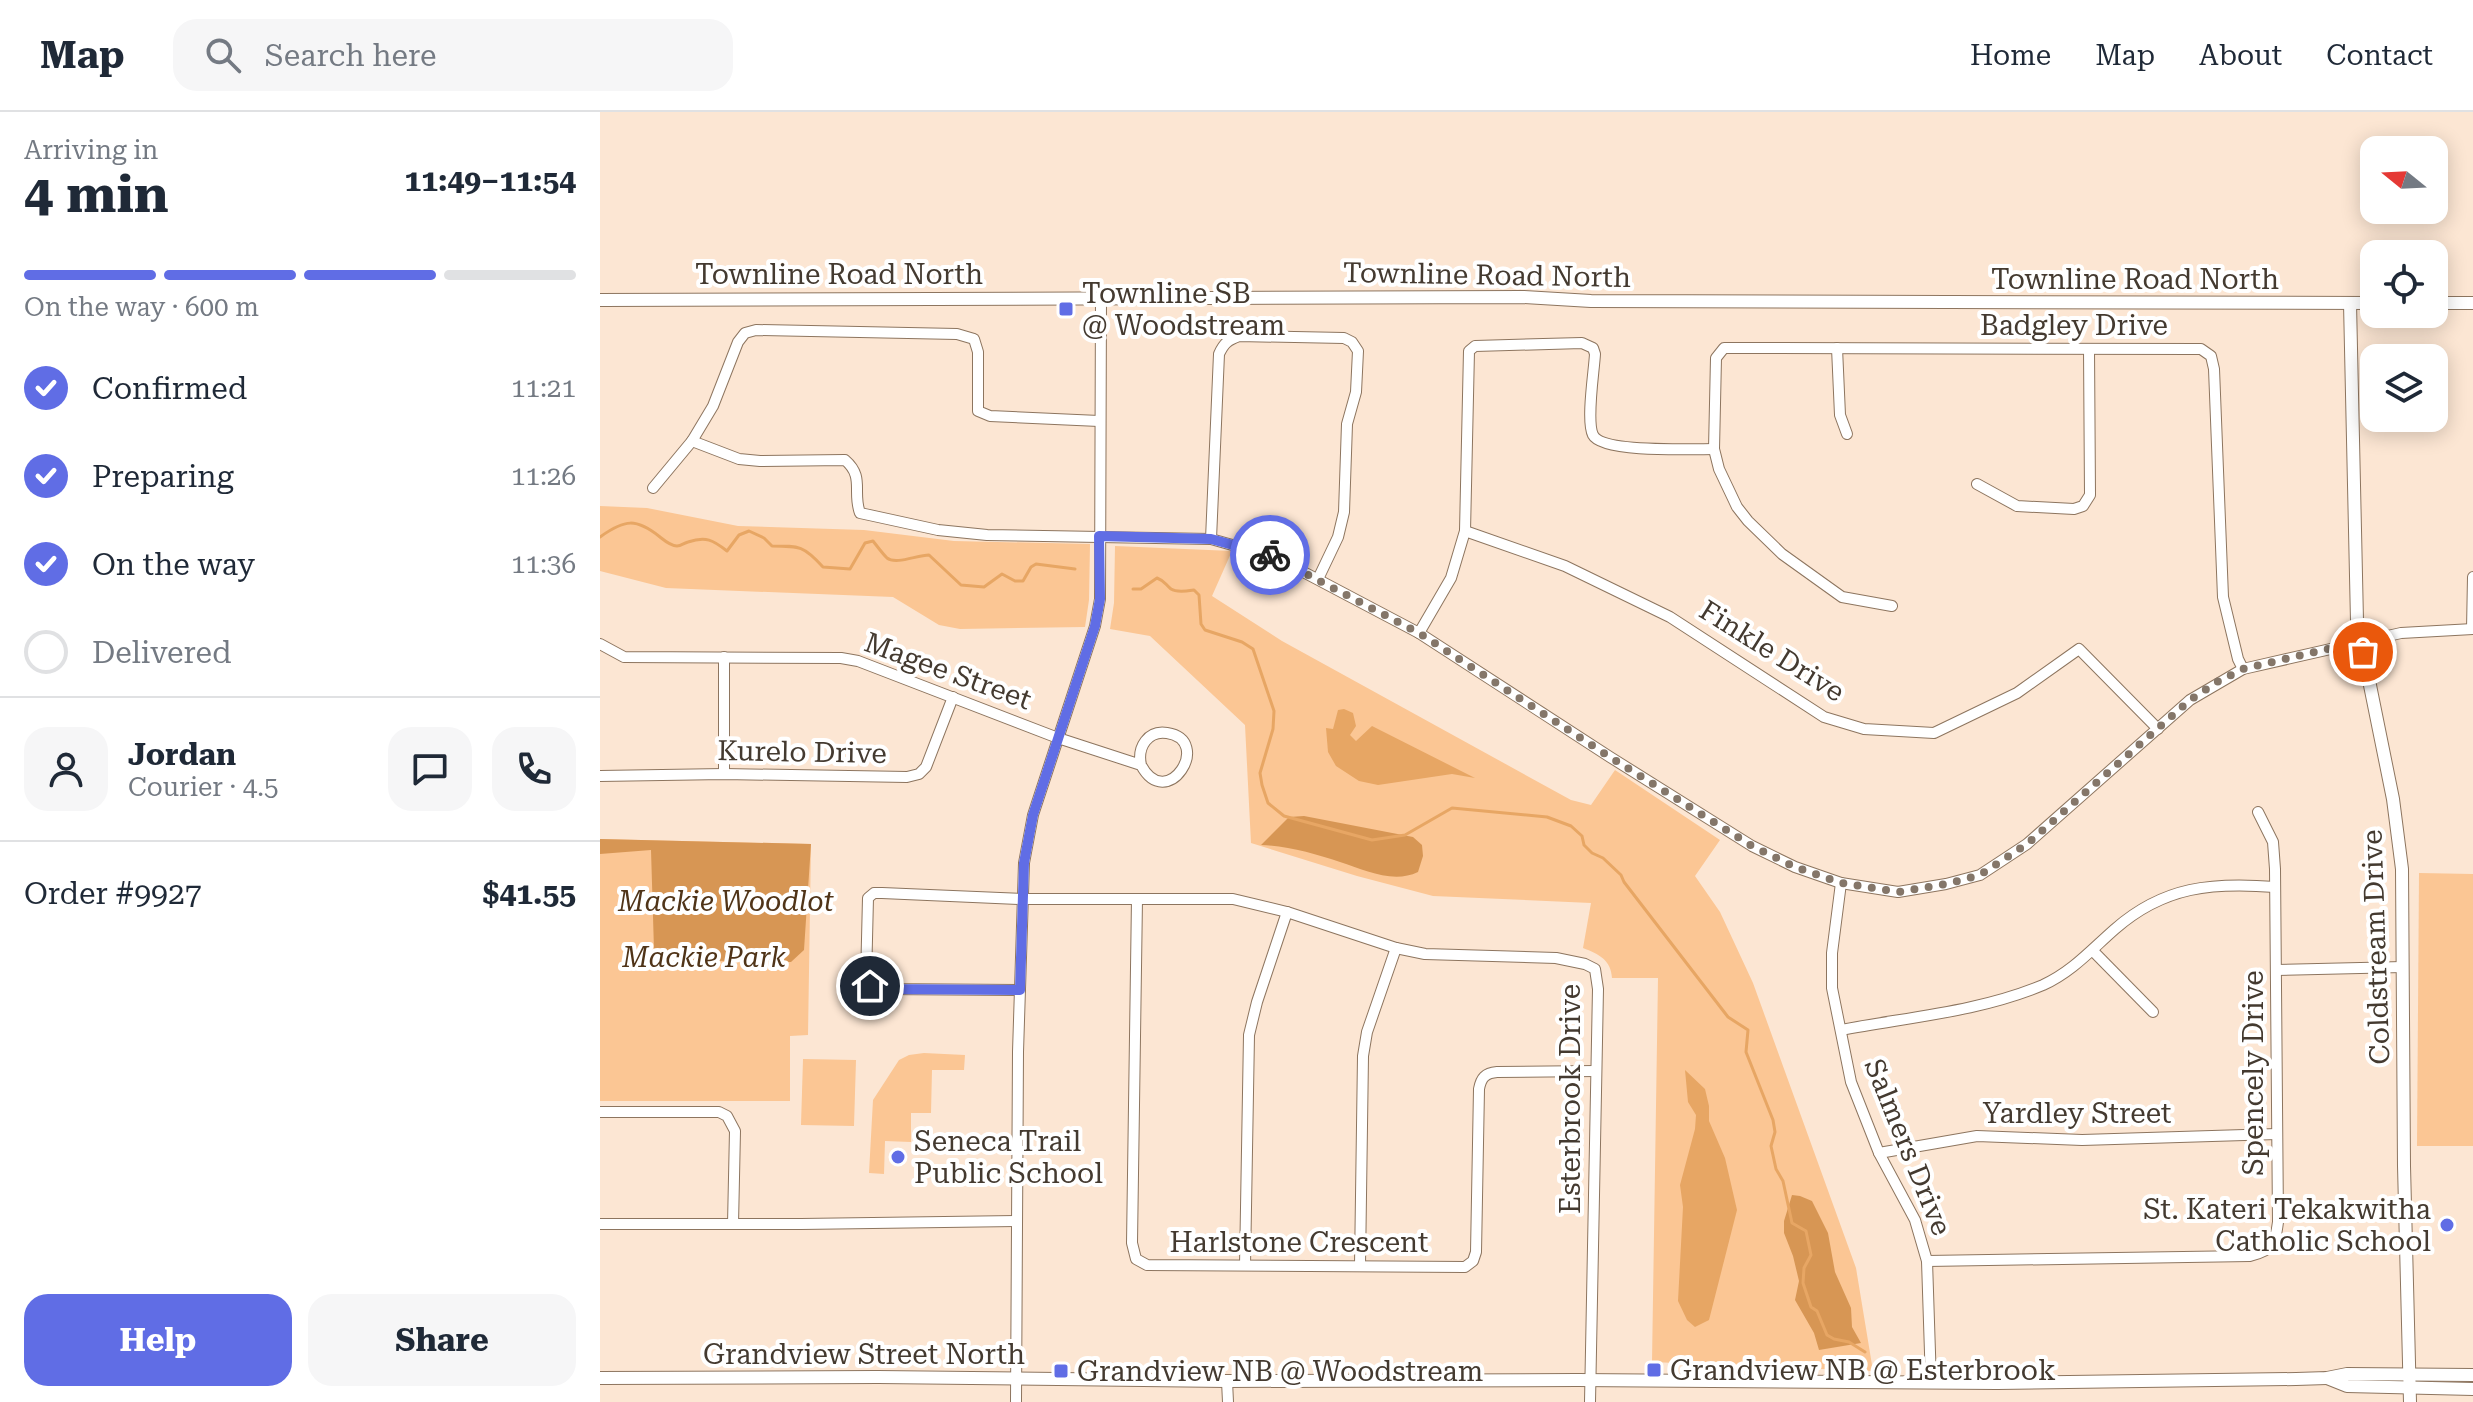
<!DOCTYPE html>
<html lang="en">
<head>
<meta charset="utf-8">
<style>
  body { margin:0; font-family:"Roboto Serif",serif; background:#f6f6f7; color:#1f2937; height:100vh; display:flex; flex-direction:column; font-size:30px; white-space:nowrap }
  * { box-sizing:border-box; margin:0 }
  p { font-size:26px; color:#747a83 }
  .icon { flex:none; width:44px; height:44px; fill:none; stroke:currentColor; stroke-width:2; stroke-linecap:round; stroke-linejoin:round }
  .map { position:relative; flex:1; overflow:hidden }
  .details { display:flex; flex-direction:column; background:#fff; width:600px }
  .details>* { flex:none }
  .needle { width:52px; rotate:288deg }
  .fabs { position:absolute; left:1760px; top:24px; display:grid; gap:16px }
  .fabs a { display:grid; place-items:center; width:88px; height:88px; border-radius:16px; background:#fff; box-shadow:0 4px 20px #0003; font-size:40px }
  .pin { position:absolute; display:grid; place-items:center; width:68px; height:68px; color:#fff; margin:-34px; border:4px solid #fff; border-radius:50%; box-shadow:0 2px 8px #0007 }
  .courier { position:absolute; display:grid; place-items:center; width:80px; height:80px; margin:-40px; border:6px solid #606de5; border-radius:50%; background:#fff; color:#222; box-shadow:0 2px 10px #0007 }
  .summary em { font-style:normal; font-weight:700 }
  .summary div { display:flex; flex-direction:column-reverse }
  .summary { display:flex; align-items:center; justify-content:space-between; height:136px; padding:0 24px }
  h1 { font-size:52px; font-weight:700; line-height:60px }
  .bar { display:grid; grid-template-columns:repeat(4,1fr); gap:12px 8px; align-content:center; height:96px; padding:0 24px }
  .bar i { height:10px; border-radius:6px; background:#e0e1e3 }
  .bar .current { background:#606de5 }
  .bar p { grid-column:span 4 }
  .line { display:flex; align-items:center; gap:20px; padding:0 24px; border-top:2px solid #e0e1e3 }
  .line div { flex:1 }
  .round { display:grid; place-items:center; flex:none; width:84px; height:84px; border-radius:24px; background:#f6f6f7 }
  ol { padding:0 24px; list-style:none }
  li { display:flex; align-items:center; gap:24px; height:88px }
  li p { margin-inline-start:auto }
  li .icon { padding:8px; border-radius:50%; background:#606de5; color:#fff; stroke-width:4 }
  li:last-child { color:#747a83 }
  li i { width:44px; height:44px; border:4px solid #e0e1e3; border-radius:50% }
  .button { display:flex; gap:16px; margin-top:auto; padding:16px 24px }
  .button a { flex:1; height:92px; border-radius:24px; background:#606de5; color:#fff; font-size:32px; font-weight:700; line-height:92px; text-align:center }
  .button a+a { background:#f6f6f7; color:#1f2937 }
  header { display:flex; align-items:center; gap:48px; box-sizing:border-box; height:112px; padding:0 40px; background:#fff; border-bottom:2px solid #e0e1e3 }
  header strong { font-size:38px }
  nav { display:flex; gap:44px; margin-inline-start:auto; font-size:28px }
  .search { width:560px; height:72px; background:#f6f6f7; display:flex; align-items:center; gap:20px; box-sizing:border-box; padding:0 28px; border-radius:24px; color:#747a83; font-size:30px }
  main { display:flex; flex:1; min-height:0 }
  .map>svg:first-child { display:block }
</style>
</head>
<body>
<header>
<strong>Map</strong>
<div class="search"><svg class="icon" aria-label="search" viewBox="0 0 24 24"><circle cx="10" cy="10" r="6"/><path d="M15 15l6 6"/></svg>Search here</div>
<nav><a>Home</a><a>Map</a><a>About</a><a>Contact</a></nav>
</header>
<main>
<section class="details">
<div class="summary"><div><h1>4 min</h1><p>Arriving in</p></div><em>11:49–11:54</em></div>
<div class="bar"><i class="current"></i><i class="current"></i><i class="current"></i><i></i><p>On the way · 600 m</p></div>
<ol>
<li><svg class="icon" aria-label="check" viewBox="0 0 24 24"><path d="M5 12l5 5 9-10"/></svg>Confirmed<p>11:21</p></li>
<li><svg class="icon" aria-label="check" viewBox="0 0 24 24"><path d="M5 12l5 5 9-10"/></svg>Preparing<p>11:26</p></li>
<li><svg class="icon" aria-label="check" viewBox="0 0 24 24"><path d="M5 12l5 5 9-10"/></svg>On the way<p>11:36</p></li>
<li><i></i>Delivered</li>
</ol>
<div class="line" style="height:144px"><a class="round"><svg class="icon" aria-label="person" viewBox="0 0 24 24"><circle cx="12" cy="8" r="4"/><path d="M4 21q1-7 8-7t8 7"/></svg></a><div><b>Jordan</b><p>Courier · 4.5</p></div><a class="round"><svg class="icon" aria-label="chat" viewBox="0 0 24 24"><path d="M4 5h16v11H9l-5 4z"/></svg></a><a class="round"><svg class="icon" aria-label="phone" viewBox="0 0 24 24"><path d="M5 4h4l2 5-3 2q2 4 5 5l2-3 5 2v4C11 20 4 13 5 4z"/></svg></a></div>
<div class="line" style="height:104px"><div>Order #9927</div><b>$41.55</b></div>
<div class="button"><a>Help</a><a>Share</a></div>
</section>
<div class="map">
<svg width="1873" height="1290" viewBox="0 0 1873 1290">
  <rect width="100%" height="100%" fill="#fce6d3"/>
  <!-- green -->
  <g fill="#fbc694">
    <polygon points="0,394 47,396 138,414 264,418 354,429 490,432 489,488 485,515 360,517 339,513 293,485 66,476 0,459"/>
    <path d="M515,434l117,5 -20,45 70,45 289,159 20,5 24,-35 105,70 -25,36 25,36 33,71 103,285 17,103 -221,-9 6,-384h-46c-1,-18 -13,-24 -29,-30l8,-45 -158,-7 -76,-20 -106,-33 -6,-118 -95,-89 -40,-7 4,-26z"/>
    <polygon points="0,727 211,732 208,923 190,924 190,989 0,989"/>
    <polygon points="1819,761 1873,762 1873,1034 1817,1034"/>
    <polygon points="324,941 365,943 364,958 332,958 331,1001 311,1001 311,1030 285,1029 284,1062 269,1061 273,988 299,948 309,943"/>
    <polygon points="203,947 256,948 254,1014 201,1013"/>
  </g>
  <!-- forest -->
  <g fill="#d79654">
    <path d="M704,704l109,21 9,8 1,11 -5,16c-25,12 -53,-2 -78,-10 -24,-8 -53,-16 -79,-17l28,-28z"/>
    <polygon points="0,727 211,732 204,838 191,850 68,848 54,838 51,738 0,742"/>
    <polygon points="1192,1083 1200,1084 1212,1089 1228,1121 1235,1160 1251,1196 1252,1215 1261,1231 1219,1238 1214,1221 1195,1188 1199,1169 1193,1144 1184,1121 1184,1109"/>
  </g>
  <!-- water -->
  <g fill="#e7a664">
    <polygon points="744,597 753,601 756,614 750,623 756,629 772,614 875,666 852,662 778,673 759,669 736,654 728,640 726,616 733,617 738,598"/>
    <polygon points="1085,958 1105,977 1109,994 1109,1009 1125,1046 1137,1098 1109,1208 1095,1215 1087,1208 1078,1189 1083,1095 1080,1073 1095,1017 1096,1003 1088,990"/>
  </g>
  <g fill="none" stroke-linecap="round" stroke-linejoin="round">
    <!-- stream -->
    <g stroke="#e7a664" stroke-width="3">
      <path d="M0,425c25,-18 36,-19 60,0 5,4 11,9 17,9 4,0 7,-3 11,-4 18,-6 25,-2 39,9l12,-16 10,-4 15,7 8,8c28,0 32,0 51,21l27,2 15,-26 8,-2c4,5 9,12 14,17 9,7 30,-3 42,-3l32,30 23,2 18,-13 13,7h8l8,-14 5,-3 39,5"/>
      <path d="M533,477h8l16,-11c8,3 8,6 14,11 6,4 16,2 23,1l5,5 2,29 4,6 37,12 11,7 21,62 -1,18 -13,44 2,12 6,18 16,13 88,24 33,-5 47,-27 95,9 24,9 11,10 2,9 8,8 11,5 18,17 3,7 104,135 20,13 -2,22 27,68 2,12 -4,14 5,23 7,12 9,42 14,8 5,24 -7,13 -1,15 8,24 6,4 10,24 7,4 15,3 16,10"/>
    </g>
    <!-- minor casing -->
    <g stroke="#8d755f" stroke-width="12">
      <g id="minor">
        <polyline points="1237,236 1240,303 1247,322"/>
        <path d="M92,329l47,18 21,2 85,-1c20,17 7,32 15,53l78,17 49,5 224,4 64,18 144,76 191,124 142,89 43,21 46,16 57,9 48,-8 34,-9 47,-31 163,-144 53,-31 158,-36 72,-4"/>
        <polyline points="1377,372 1417,394 1474,397 1483,394 1490,383 1489,237"/>
        <polyline points="53,376 92,329 113,294 138,230 145,221 156,218 357,222 374,227 378,240 378,299 390,304 499,309"/>
        <polyline points="865,419 965,454 1070,505 1224,605 1264,617 1334,621 1417,581 1479,537 1558,617"/>
        <path d="M611,427l8,-185c5,-11 9,-14 20,-18l105,2 8,4 6,9 -2,41 -9,32 -3,88 -6,25 -20,42"/>
        <polyline points="1292,494 1242,485 1182,442 1148,409 1137,395 1119,357 1114,337 1116,246 1124,236 1601,237 1611,244 1614,257 1623,485 1638,547 1643,557"/>
        <polyline points="1872,517 1873,465"/>
        <path d="M819,521l32,-55 14,-47 4,-180 6,-5 107,-3 11,5 2,6c-1,18 -9,67 -2,81 9,18 100,14 121,14"/>
        <path d="M0,532l24,13 217,1 17,3 200,77 83,27c26,49 73,-25 26,-32 -19,-3 -30,14 -26,32"/>
        <polyline points="124,662 124,545"/>
        <polyline points="0,664 124,662 307,665 319,662 326,655 353,585"/>
        <polyline points="1241,771 1232,841 1232,876 1251,970 1279,1041 1315,1108 1327,1149 1331,1271"/>
        <path d="M537,787l-5,344 4,16 11,6 318,2 8,-6 3,-9 3,-163c2,-11 6,-16 18,-17l99,-1"/>
        <polyline points="1493,839 1553,900"/>
        <polyline points="1676,858 1803,855"/>
        <polyline points="420,878 281,877 270,874 266,868 268,786 274,781 282,781 421,787 633,787 687,800 796,836 825,842 956,846 985,852 995,857 998,877 990,1290"/>
        <path d="M1241,918c68,-13 137,-18 202,-45 29,-13 49,-36 72,-56 49,-43 98,-47 160,-42"/>
        <polyline points="0,1000 119,1000 127,1004 135,1019 133,1112"/>
        <polyline points="1279,1041 1377,1024 1482,1028 1677,1022"/>
        <polyline points="0,1112 201,1112 416,1109"/>
        <path d="M1327,1149l323,-5c23,-6 25,-11 28,-34l-3,-353 -2,-27 -15,-30"/>
        <polyline points="645,1153 649,923 657,890 687,800"/>
        <polyline points="760,1153 763,944 767,920 796,836"/>
        <polyline points="627,1269 628,1290"/>
        <polyline points="416,1290 418,940 424,751 433,703 495,514 500,487 501,185"/>
      </g>
    </g>
    <!-- tertiary casing -->
    <g stroke="#8d755f" stroke-width="14">
      <g id="tertiary">
        <polyline points="0,188 924,185 991,189 1774,191"/>
        <polyline points="1750,191 1757,509 1793,687 1802,757 1804,1054 1810,1290"/>
        <polyline points="1834,191 1873,191"/>
        <polyline points="0,1266 278,1265 627,1269 977,1268 1397,1271 1696,1267 1727,1266 1747,1262 1873,1263"/>
        <polyline points="1727,1266 1747,1274 1873,1277"/>
      </g>
    </g>
    <!-- minor -->
    <use href="#minor" stroke="#fff" stroke-width="10"/>
    <!-- tertiary -->
    <use href="#tertiary" stroke="#fff" stroke-width="12"/>
  </g>
  <g fill="none" stroke-linecap="round" stroke-linejoin="round">
    <!-- done -->
    <polyline stroke="#847669" stroke-width="8" stroke-dasharray="0 14.4" points="670,443 819,521 1010,645 1152,734 1195,755 1241,771 1298,780 1346,772 1380,763 1427,732 1590,588 1617,570 1643,557 1761,529 1763,540"/>
    <!-- route -->
    <polyline stroke="#606de5" stroke-width="10" points="270,874 281,877 420,878 424,751 433,703 495,514 500,487 499,424 611,427 670,443"/>
  </g>
  <!-- markers -->
  <g fill="#606de5" stroke="#fff" stroke-width="3">
    <rect x="458" y="189" width="16" height="16" rx="4"/>
    <circle cx="298" cy="1045" r="8"/>
    <circle cx="1847" cy="1113" r="8"/>
    <rect x="1046" y="1250" width="16" height="16" rx="4"/>
    <rect x="453" y="1251" width="16" height="16" rx="4"/>
  </g>
  <g text-anchor="middle" dominant-baseline="central" stroke-width="8" stroke-linejoin="round" paint-order="stroke">
    <!-- street labels -->
    <g font-size="28" fill="#443a30" stroke="#fff">
      <text x="239" y="162">Townline Road North</text>
      <text transform="translate(887 163) rotate(1)">Townline Road North</text>
      <text x="1535" y="167">Townline Road North</text>
      <text x="1474" y="213">Badgley Drive</text>
      <text transform="translate(1172 539) rotate(32)">Finkle Drive</text>
      <text transform="translate(348 559) rotate(20)">Magee Street</text>
      <text transform="translate(202 640) rotate(1)">Kurelo Drive</text>
      <text transform="translate(1776 835) rotate(-92)">Coldstream Drive</text>
      <text transform="translate(1653 961) rotate(-90)">Spencely Drive</text>
      <text transform="translate(970 987) rotate(-90)">Esterbrook Drive</text>
      <text x="1477" y="1001">Yardley Street</text>
      <text transform="translate(1308 1035) rotate(68)">Salmers Drive</text>
      <text x="699" y="1130">Harlstone Crescent</text>
      <text x="264" y="1242">Grandview Street North</text>
    </g>
    <!-- poi labels -->
    <g font-size="28" fill="#443a30" stroke="#fff" text-anchor="start">
      <text x="482" y="181">Townline SB<tspan x="482" dy="32">@ Woodstream</tspan></text>
      <text x="314" y="1029">Seneca Trail<tspan x="314" dy="32">Public School</tspan></text>
      <text x="1831" y="1097" text-anchor="end">St. Kateri Tekakwitha<tspan x="1831" dy="32">Catholic School</tspan></text>
      <text x="1070" y="1258">Grandview NB @ Esterbrook</text>
      <text x="477" y="1259">Grandview NB @ Woodstream</text>
    </g>
    <!-- park labels -->
    <g font-size="28" font-style="italic" fill="#503418" stroke="#fff">
      <text x="126" y="789">Mackie Woodlot</text>
      <text x="104" y="845">Mackie Park</text>
    </g>
  </g>
</svg>
<div class="fabs">
<a><svg class="needle" viewBox="-14 -14 28 28"><path d="M0-13l5 13h-10z" fill="#e53935"/><path d="M0 13l5-13h-10z" fill="#747a83"/></svg></a>
<a><svg class="icon" aria-label="locate" viewBox="0 0 24 24"><circle cx="12" cy="12" r="6"/><path d="M12 2v4M12 18v4M2 12h4M18 12h4"/></svg></a>
<a><svg class="icon" aria-label="layers" viewBox="0 0 24 24"><path d="M12 4l9 5-9 5-9-5zM3 14l9 5 9-5"/></svg></a>
</div>
<div class="pin" style="left:1763px;top:540px;background:#ea580c"><svg class="icon" aria-label="bag" viewBox="0 0 24 24"><path d="M5 8h14l-1 12H6zM9 8a3 3 0 0 1 6 0"/></svg></div>
<div class="pin" style="left:270px;top:874px;background:#1f2937"><svg class="icon" aria-label="home" viewBox="0 0 24 24"><path d="M3 11l9-7 9 7M6 9v11h12V9"/></svg></div>
<div class="courier" style="left:670px;top:443px"><svg class="icon" aria-label="bike" viewBox="0 0 24 24"><circle cx="6" cy="16" r="4"/><circle cx="18" cy="16" r="4"/><path d="M6 16l4-8h5l3 8M10 8l3 8H6M13 5h3"/></svg></div>
</div>
</main>
</body>
</html>
